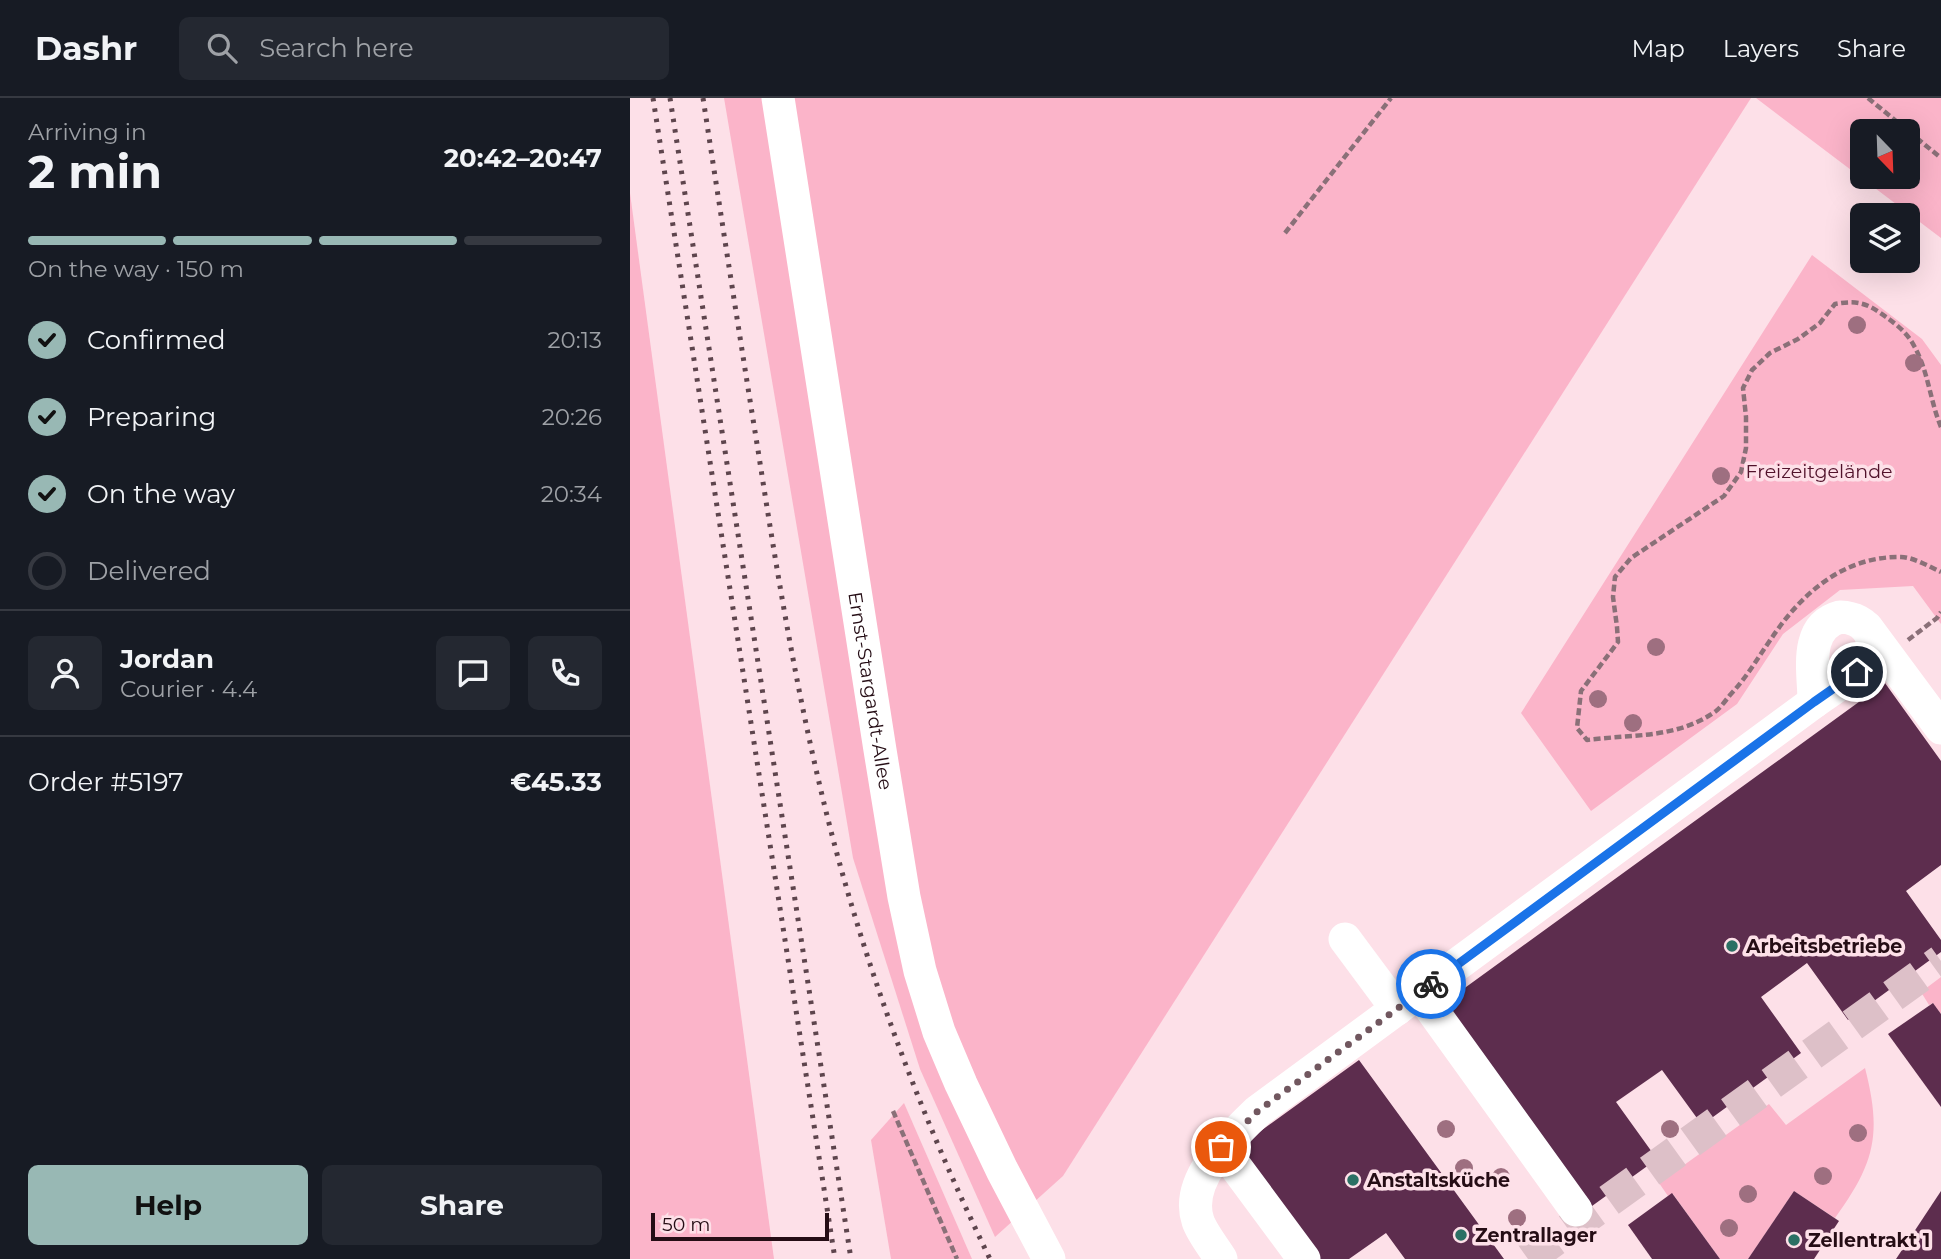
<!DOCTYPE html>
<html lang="en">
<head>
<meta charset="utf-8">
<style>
  body { margin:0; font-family:Montserrat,sans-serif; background:#242831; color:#f1f3f6; height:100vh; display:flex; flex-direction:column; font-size:26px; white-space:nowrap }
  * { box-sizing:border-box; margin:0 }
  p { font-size:23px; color:#9ea1a6 }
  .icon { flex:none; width:38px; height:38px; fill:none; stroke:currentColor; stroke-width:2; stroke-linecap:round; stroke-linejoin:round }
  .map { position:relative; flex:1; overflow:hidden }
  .sheet { display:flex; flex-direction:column; background:#171b24; width:630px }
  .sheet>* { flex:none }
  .needle { width:46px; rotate:157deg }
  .tools { position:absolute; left:1220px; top:21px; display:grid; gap:14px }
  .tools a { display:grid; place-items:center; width:70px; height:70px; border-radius:10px; background:#171b24; box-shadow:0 7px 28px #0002; font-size:35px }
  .scale { position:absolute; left:21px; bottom:18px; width:178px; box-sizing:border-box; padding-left:7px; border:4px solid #250d15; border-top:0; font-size:19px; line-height:24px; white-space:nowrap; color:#250d15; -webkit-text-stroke:5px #fde0e8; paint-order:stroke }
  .pin { position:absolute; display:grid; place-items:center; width:60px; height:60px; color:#fff; margin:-30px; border:4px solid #fff; border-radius:50%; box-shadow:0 2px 7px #0007 }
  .courier { position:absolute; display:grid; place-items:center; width:70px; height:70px; margin:-35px; border:5px solid #1a73e8; border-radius:50%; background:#fff; color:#222; box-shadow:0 2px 9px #0007 }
  .summary em { font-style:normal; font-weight:700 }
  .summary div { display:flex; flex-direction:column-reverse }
  .summary { display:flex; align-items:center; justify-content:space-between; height:119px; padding:0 28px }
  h1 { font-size:46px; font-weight:700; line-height:52px }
  .bar { display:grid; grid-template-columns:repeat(4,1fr); gap:10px 7px; align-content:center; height:84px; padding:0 28px }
  .bar i { height:9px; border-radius:5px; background:#363941 }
  .bar .active { background:#98b8b4 }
  .bar p { grid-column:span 4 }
  .line { display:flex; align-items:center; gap:18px; padding:0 28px; border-top:2px solid #363941 }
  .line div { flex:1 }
  .round { display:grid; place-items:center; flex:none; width:74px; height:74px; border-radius:10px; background:#242831 }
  ol { padding:0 28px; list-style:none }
  li { display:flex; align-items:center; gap:21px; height:77px }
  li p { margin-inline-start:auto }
  li .icon { padding:7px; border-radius:50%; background:#98b8b4; color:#111; stroke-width:4 }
  li:last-child { color:#9ea1a6 }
  li i { width:38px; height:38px; border:4px solid #363941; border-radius:50% }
  .button { display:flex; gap:14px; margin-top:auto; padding:14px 28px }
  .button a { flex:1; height:80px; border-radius:10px; background:#98b8b4; color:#111; font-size:28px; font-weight:700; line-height:80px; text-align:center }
  .button a+a { background:#242831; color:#f1f3f6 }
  header { display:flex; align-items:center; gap:42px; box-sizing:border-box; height:98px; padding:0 35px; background:#171b24; border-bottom:2px solid #363941 }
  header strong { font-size:33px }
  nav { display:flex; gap:38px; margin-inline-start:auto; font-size:24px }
  .search { width:490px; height:63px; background:#242831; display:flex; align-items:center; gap:18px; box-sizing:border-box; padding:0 24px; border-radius:10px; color:#9ea1a6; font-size:26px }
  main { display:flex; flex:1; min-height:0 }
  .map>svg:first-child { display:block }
</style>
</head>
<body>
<header>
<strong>Dashr</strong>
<div class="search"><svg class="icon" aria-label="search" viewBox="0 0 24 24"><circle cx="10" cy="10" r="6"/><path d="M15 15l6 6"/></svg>Search here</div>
<nav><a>Map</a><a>Layers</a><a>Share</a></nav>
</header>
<main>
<section class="sheet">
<div class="summary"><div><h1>2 min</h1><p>Arriving in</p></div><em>20:42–20:47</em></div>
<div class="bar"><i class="active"></i><i class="active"></i><i class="active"></i><i></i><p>On the way · 150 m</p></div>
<ol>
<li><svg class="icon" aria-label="check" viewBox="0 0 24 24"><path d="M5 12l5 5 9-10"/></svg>Confirmed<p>20:13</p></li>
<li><svg class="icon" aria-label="check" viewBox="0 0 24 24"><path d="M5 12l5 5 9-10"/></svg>Preparing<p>20:26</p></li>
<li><svg class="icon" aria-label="check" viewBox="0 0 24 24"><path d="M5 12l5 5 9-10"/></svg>On the way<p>20:34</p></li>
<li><i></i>Delivered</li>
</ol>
<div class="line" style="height:126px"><a class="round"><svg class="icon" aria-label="person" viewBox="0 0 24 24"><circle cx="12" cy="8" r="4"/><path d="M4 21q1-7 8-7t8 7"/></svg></a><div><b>Jordan</b><p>Courier · 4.4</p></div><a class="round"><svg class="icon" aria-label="chat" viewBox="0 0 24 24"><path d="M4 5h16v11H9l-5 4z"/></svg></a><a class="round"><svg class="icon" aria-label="phone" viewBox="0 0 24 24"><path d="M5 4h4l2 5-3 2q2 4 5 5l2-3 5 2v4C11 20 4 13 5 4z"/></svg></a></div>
<div class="line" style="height:91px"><div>Order #5197</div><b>€45.33</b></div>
<div class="button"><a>Help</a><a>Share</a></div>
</section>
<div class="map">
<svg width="1311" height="1161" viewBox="0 0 1311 1161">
  <rect width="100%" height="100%" fill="#fde0e8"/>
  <!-- green -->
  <g fill="#fbb4c9" fill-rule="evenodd">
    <polygon points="94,0 1121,0 433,1078 365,1139 290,971 223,760"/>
    <path d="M1126,0h185v140zM1232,33h46v46h-46z"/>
    <polygon points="0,95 144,1161 0,1161"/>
    <polygon points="1182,157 1292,241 1311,267 1311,526 1283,488 1210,492 1153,536 1107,606 961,713 891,615"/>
    <polygon points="1311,879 1311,916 1303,905 1299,907 1291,894"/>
    <path d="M1235,970c17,66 10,95 -30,150l-41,-27 -46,68h-28l-47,-65 -5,2 -9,-13 110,-79 17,21z"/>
    <polygon points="274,1005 342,1161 261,1161 241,1042"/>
  </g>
  <!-- building -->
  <g fill="#5d2d4e">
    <polygon points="1255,585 1311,663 1311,767 1276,793 1311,842 1311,854 1218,922 1177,865 1131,899 1171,955 1072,1027 1032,972 986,1004 1027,1061 962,1108 814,905"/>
    <polygon points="1303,905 1311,916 1311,1009 1258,936"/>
    <polygon points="729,962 874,1161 775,1161 756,1135 719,1161 688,1161 607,1050"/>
    <polygon points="1164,1093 1209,1123 1184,1161 1118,1161"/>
    <polygon points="1311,1093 1311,1161 1266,1161"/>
    <polygon points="1042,1095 1090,1161 1022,1161 998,1127"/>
  </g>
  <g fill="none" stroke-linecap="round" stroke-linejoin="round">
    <!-- minor-tunnel -->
    <polyline stroke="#ddc0c8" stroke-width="33" stroke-dasharray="33 17" stroke-linecap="butt" points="898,1161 1311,863"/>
    <!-- path -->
    <g stroke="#8a7078" stroke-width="4.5" stroke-dasharray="7 3.5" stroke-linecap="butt">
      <polyline points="1238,0 1311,60"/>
      <polyline points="655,135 761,0"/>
      <path d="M1311,329c-11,-26 -13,-58 -28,-83 -6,-11 -17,-20 -27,-27 -19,-14 -28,-17 -51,-13l-15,19 -22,16 -28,14 -18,17 -9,18 3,29v31l-5,24 -17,24 -93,62 -16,19 -2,20 4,30 1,15 -37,49 -4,37 10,12c46,-6 90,-1 129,-29 5,-4 10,-11 14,-16 17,-18 27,-36 41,-56 30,-45 72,-83 130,-82 12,0 29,10 40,15"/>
      <polyline points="1278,542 1307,520 1311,514"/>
      <polyline points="263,1013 327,1161"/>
    </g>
    <!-- minor -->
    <g stroke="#fff" stroke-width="33">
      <path id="s1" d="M148,0l102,652 24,147 16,74 19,61 22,52 41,86 47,89"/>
      <path d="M1210,519c29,1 41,24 26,49l-52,36c0,-30 -11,-75 26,-85z"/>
      <polyline points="1237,530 1311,630"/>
      <polyline points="715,841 767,911"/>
      <polyline points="789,894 946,1112"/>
      <polyline points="591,1049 674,1161"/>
      <path d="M591,1161c-6,-10 -19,-26 -23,-38 -14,-41 33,-84 60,-110l556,-409"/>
    </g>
    <!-- rail -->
    <g stroke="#5e454d" stroke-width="5" stroke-dasharray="3.5 7" stroke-linecap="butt">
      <polyline points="23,0 205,1161"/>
      <polyline points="40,0 221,1161"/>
      <path d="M73,0c18,117 36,235 55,352 20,129 41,258 74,385 38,146 92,288 158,424"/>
    </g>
  </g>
  <!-- trees -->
  <g fill="#9e6f80">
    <circle cx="1227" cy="227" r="9"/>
    <circle cx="1284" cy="265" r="9"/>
    <circle cx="1091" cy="378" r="9"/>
    <circle cx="1026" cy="549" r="9"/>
    <circle cx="968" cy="601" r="9"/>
    <circle cx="1003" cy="625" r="9"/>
    <circle cx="816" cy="1031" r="9"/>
    <circle cx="1040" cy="1031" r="9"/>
    <circle cx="1228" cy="1035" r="9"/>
    <circle cx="834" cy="1070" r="9"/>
    <circle cx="1193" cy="1078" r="9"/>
    <circle cx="871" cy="1079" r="9"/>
    <circle cx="1118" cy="1096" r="9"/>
    <circle cx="887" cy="1120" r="9"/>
    <circle cx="1099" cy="1130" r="9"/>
  </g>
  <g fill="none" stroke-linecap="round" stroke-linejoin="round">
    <!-- done -->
    <polyline stroke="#71575f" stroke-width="7" stroke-dasharray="0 12.6" points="591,1049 628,1013 801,886"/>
    <!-- route -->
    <polyline stroke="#1a73e8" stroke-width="9" points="801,886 1184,604 1227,574"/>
  </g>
  <!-- markers -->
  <g fill="#2b7064" stroke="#fde0e8" stroke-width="2.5">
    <circle cx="1102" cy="848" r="7"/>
    <circle cx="723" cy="1082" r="7"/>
    <circle cx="831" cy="1137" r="7"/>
    <circle cx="1164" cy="1142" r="7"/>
  </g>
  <g text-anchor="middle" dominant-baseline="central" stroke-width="7" stroke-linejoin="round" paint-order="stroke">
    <!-- park labels -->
    <g font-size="19" fill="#51122b" stroke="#fde0e8">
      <text x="1189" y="373">Freizeitgelände</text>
    </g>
    <!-- street labels -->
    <g font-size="19" fill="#250d15" stroke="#fde0e8">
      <text stroke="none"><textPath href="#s1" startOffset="600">Ernst-Stargardt-Allee</textPath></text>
    </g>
    <!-- poi labels -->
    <g font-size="19" font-weight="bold" fill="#250d15" stroke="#fde0e8" text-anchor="start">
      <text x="1116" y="848">Arbeitsbetriebe</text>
      <text x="737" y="1082">Anstaltsküche</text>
      <text x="845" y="1137">Zentrallager</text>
      <text x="1178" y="1142">Zellentrakt 1</text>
    </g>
  </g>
</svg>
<div class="tools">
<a><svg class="needle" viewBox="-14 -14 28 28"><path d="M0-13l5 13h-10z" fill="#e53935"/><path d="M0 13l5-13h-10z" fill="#9ea1a6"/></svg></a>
<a><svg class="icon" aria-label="layers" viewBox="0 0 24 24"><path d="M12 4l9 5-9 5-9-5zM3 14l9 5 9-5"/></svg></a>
</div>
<div class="scale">50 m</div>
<div class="pin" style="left:591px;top:1049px;background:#ea580c"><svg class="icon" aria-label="bag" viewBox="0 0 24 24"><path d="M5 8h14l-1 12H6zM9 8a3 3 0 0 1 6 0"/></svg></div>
<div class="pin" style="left:1227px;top:574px;background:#1f2937"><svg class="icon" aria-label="home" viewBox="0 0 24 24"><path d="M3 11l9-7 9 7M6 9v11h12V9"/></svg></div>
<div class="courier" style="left:801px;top:886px"><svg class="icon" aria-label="bike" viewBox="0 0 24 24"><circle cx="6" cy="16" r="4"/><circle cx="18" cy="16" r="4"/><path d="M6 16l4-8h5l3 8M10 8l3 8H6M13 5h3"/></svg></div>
</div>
</main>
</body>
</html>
